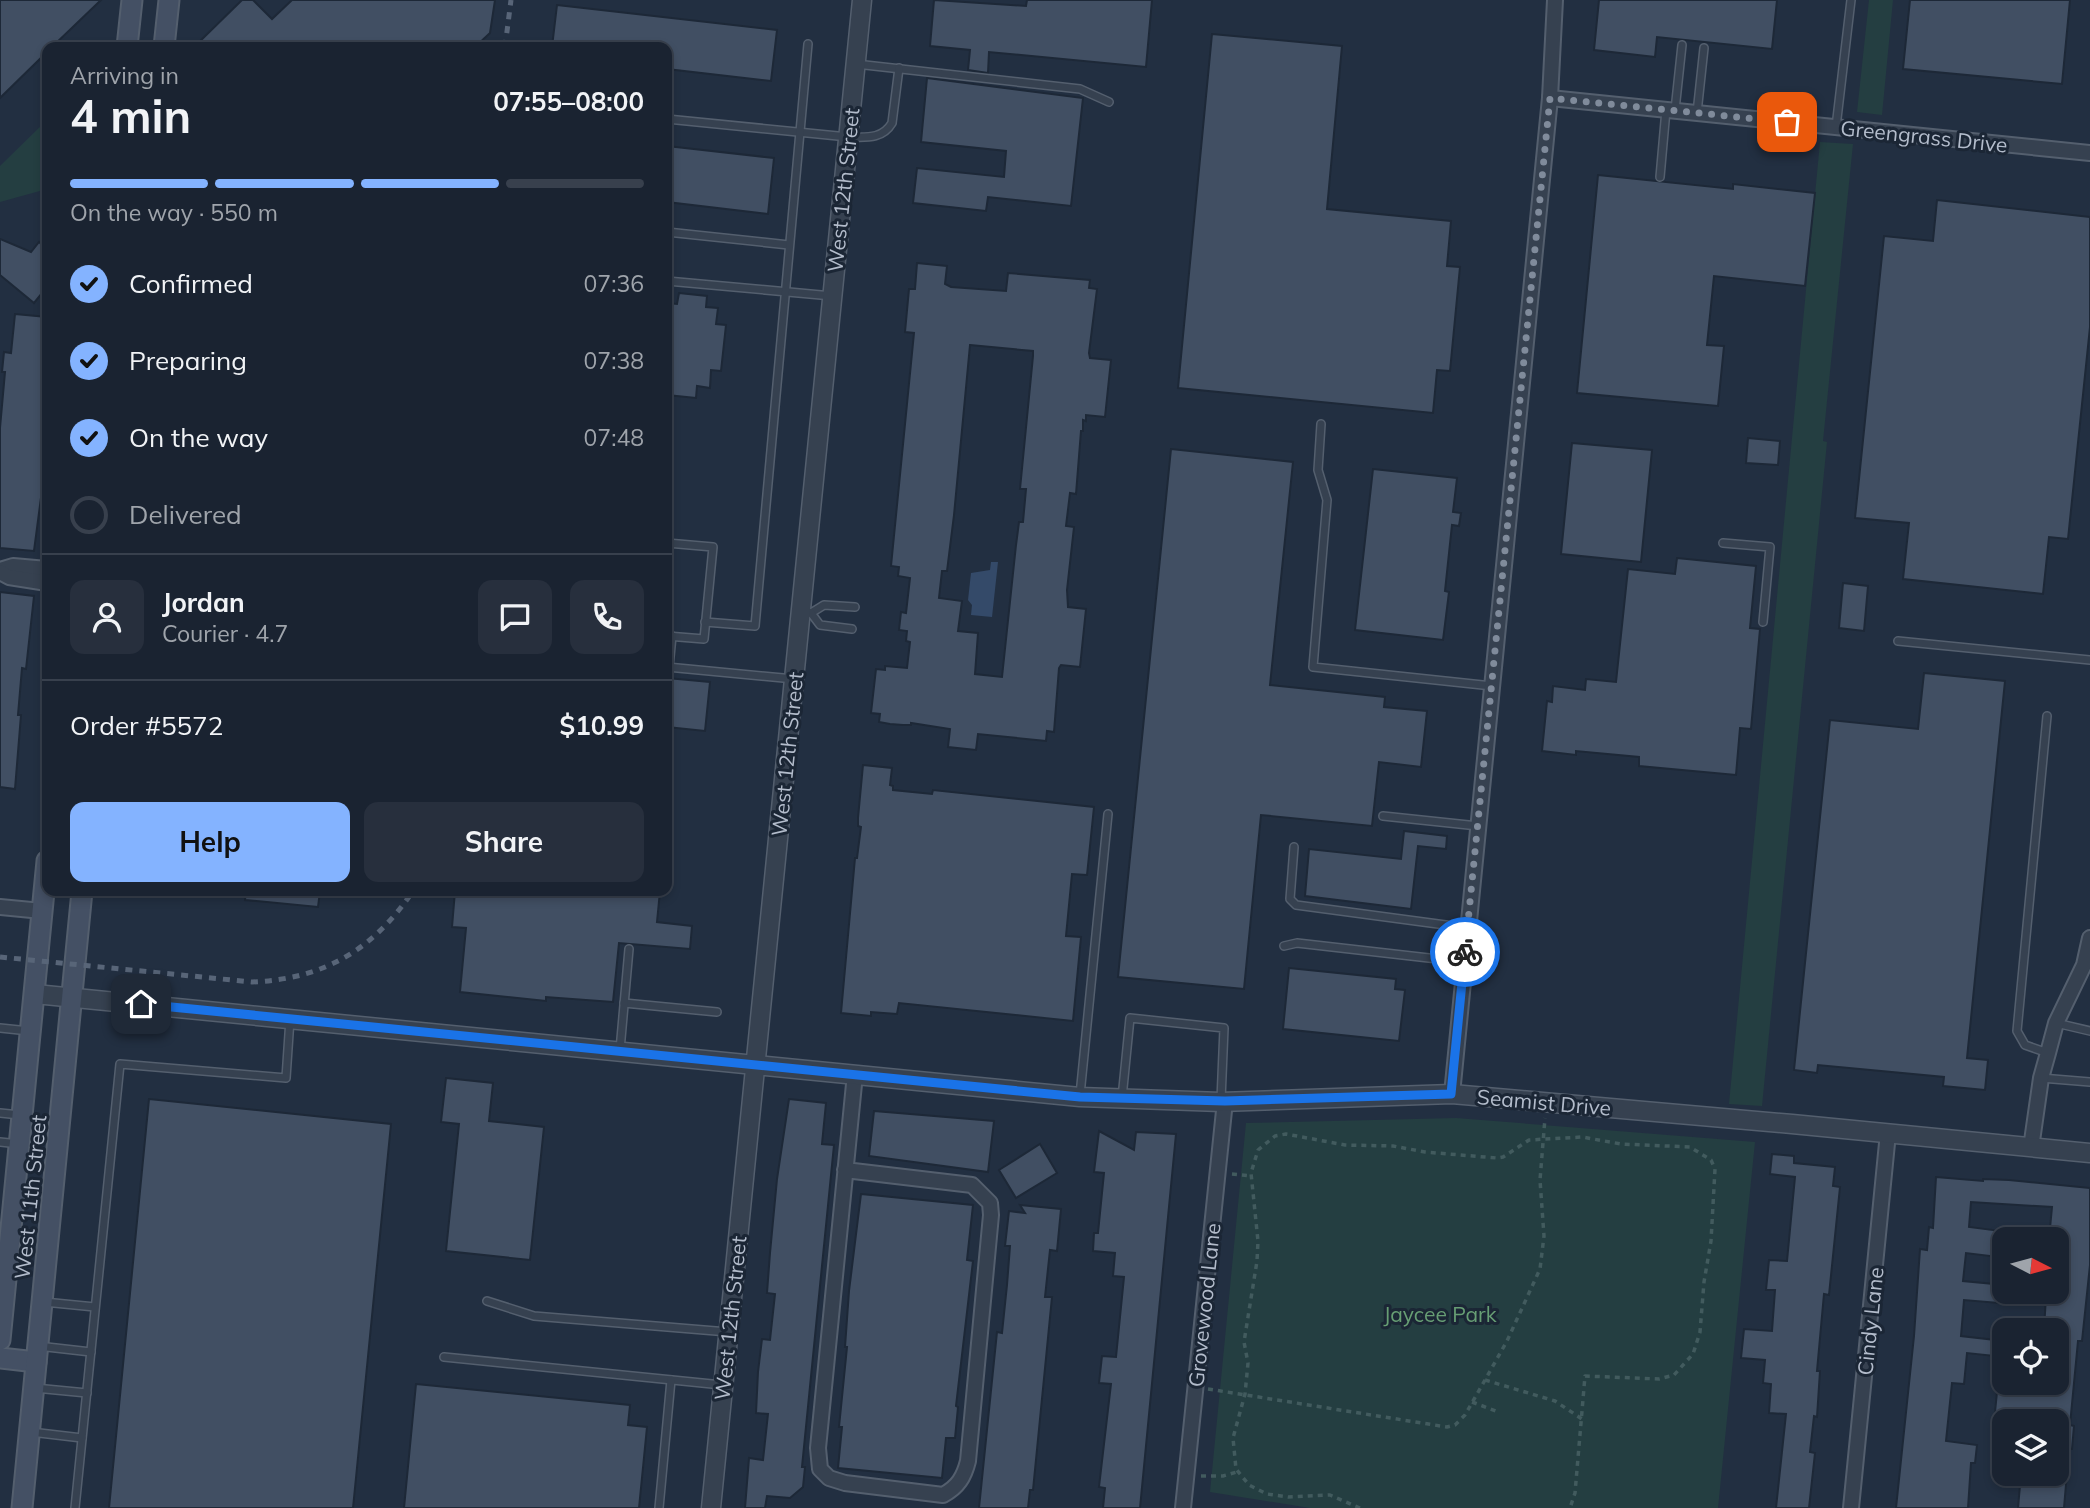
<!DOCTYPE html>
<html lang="en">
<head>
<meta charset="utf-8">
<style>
  body { margin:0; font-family:Mulish,sans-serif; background:#272f3d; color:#f1f3f6; height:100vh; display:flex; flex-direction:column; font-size:26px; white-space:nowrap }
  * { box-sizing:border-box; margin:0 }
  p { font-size:23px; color:#9fa4ab }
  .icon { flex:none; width:38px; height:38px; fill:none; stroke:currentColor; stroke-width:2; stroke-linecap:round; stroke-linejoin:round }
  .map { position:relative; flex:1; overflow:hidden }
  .panel { position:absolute; left:42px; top:42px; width:630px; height:854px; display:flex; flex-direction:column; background:#1a2331; border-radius:14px; box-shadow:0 4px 10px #0003,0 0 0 2px #38404d }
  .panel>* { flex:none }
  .needle { width:46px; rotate:96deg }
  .buttons { position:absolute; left:1992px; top:1227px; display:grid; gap:14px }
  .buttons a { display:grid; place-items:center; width:77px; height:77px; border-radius:14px; background:#1a2331; box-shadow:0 4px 10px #0003,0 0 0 2px #38404d; font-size:35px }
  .pin { position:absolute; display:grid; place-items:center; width:60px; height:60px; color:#fff; margin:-30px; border-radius:14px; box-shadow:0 4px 10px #0006 }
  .courier { position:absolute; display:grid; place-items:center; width:70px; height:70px; margin:-35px; border:5px solid #1a73e8; border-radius:50%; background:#fff; color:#222; box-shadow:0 2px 9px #0007 }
  .headline em { font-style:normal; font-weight:700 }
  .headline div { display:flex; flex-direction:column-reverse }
  .headline { display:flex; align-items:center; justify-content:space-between; height:119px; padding:0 28px }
  h1 { font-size:46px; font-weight:700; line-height:52px }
  .bar { display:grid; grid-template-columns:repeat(4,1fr); gap:10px 7px; align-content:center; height:84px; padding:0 28px }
  .bar i { height:9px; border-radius:5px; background:#38404d }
  .bar .current { background:#84b3ff }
  .bar p { grid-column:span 4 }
  .line { display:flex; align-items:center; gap:18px; padding:0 28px; border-top:2px solid #38404d }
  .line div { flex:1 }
  .round { display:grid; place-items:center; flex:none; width:74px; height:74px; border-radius:14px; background:#272f3d }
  ol { padding:0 28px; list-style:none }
  li { display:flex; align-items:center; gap:21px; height:77px }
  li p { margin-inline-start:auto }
  li .icon { padding:7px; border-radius:50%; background:#84b3ff; color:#111; stroke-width:4 }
  li:last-child { color:#9fa4ab }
  li i { width:38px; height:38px; border:4px solid #38404d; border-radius:50% }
  .primary-button { display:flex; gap:14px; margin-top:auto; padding:14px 28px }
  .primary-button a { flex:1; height:80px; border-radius:14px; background:#84b3ff; color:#111; font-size:28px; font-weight:700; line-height:80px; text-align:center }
  .primary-button a+a { background:#272f3d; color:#f1f3f6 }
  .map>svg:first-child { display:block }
</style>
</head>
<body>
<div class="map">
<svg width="2090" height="1508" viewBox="0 0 2090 1508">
  <rect width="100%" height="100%" fill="#222f41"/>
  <!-- green -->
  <g fill="#243e41">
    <polygon points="1869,0 1893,0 1882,115 1857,112"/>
    <polygon points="47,120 47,189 0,202 0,166"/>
    <polygon points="1820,142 1853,144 1823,441 1827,442 1762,1106 1729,1104"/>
    <polygon points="1456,1118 1755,1142 1718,1508 1310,1508 1210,1492 1246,1123"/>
  </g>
  <!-- water -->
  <polygon fill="#344a69" points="991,562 998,562 992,617 971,615 972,605 968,600 971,573 990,570"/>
  <!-- building -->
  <g fill="#414f63" stroke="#1d2837" stroke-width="2" fill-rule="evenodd">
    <polygon points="0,0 101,0 52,47 47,47 47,52 0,98"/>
    <polygon points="242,0 253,0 272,19 292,0 495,0 490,33 475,47 194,47"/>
    <polygon points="934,0 1026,6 1027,0 1152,0 1146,67 989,52 988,73 968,70 970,50 930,46"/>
    <polygon points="1599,0 1777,0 1772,49 1657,37 1655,57 1594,50"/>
    <polygon points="1910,0 2070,0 2062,84 1903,69"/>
    <polygon points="557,5 777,30 771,81 667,69 667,47 552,47"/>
    <polygon points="1212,34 1342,46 1327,209 1451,221 1447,266 1460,267 1450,371 1437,370 1433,413 1178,388"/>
    <polygon points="927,78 1083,98 1071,206 988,197 986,211 913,203 917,168 1004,177 1006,151 921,142"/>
    <polygon points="667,146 774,158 768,214 667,202"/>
    <polygon points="1598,175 1733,189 1733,184 1815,193 1805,286 1714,276 1707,345 1724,346 1718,406 1577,393"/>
    <polygon points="1937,200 2090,217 2090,327 2068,539 2049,537 2043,594 1903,579 1909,523 1855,518 1884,236 1933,241"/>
    <polygon points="0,239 31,252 39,242 47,249 47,287 34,303 0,275"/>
    <path d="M917,263l30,3 -2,18 6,3 55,4 2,-18 82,7 -1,8 8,1 -8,64 1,5 21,2 -6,57 -19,-2v6l-3,-1v11h-2l-5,63 -6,-1 -4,33 8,1 -7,63 1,17 18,2 -6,58 -19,-2 -2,3 -5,64 -7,-1 -1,10 -68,-7 -2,16 -28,-3 2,-18 -39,-6v2h-8l-13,-1 -11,-2 1,-8 -9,-1 5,-44 9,1v-4l22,2 3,-26 -4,-1 1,-10 -8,-1 2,-18 5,1 4,-35 -12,-2 1,-9 -8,-1 23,-233 -9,-1 4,-43h6zM970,345l63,6v5l-13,133h6l-3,33h-4l-3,23 -14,132 -27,-3 3,-41 -20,-2 4,-30 -23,-3 3,-27h5l7,-56z"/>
    <polygon points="679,293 707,296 706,307 718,308 716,324 726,325 721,371 711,370 710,388 697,386 696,398 667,395 667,303 677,304"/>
    <polygon points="15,314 47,317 47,452 34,551 0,548 0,428 5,372 2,372 4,352 11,353"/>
    <polygon points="1748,438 1780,441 1778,465 1746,463"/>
    <polygon points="1572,443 1652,450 1641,562 1561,554"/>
    <polygon points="1171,449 1293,462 1270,685 1385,697 1384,707 1427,711 1421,767 1379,762 1372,826 1261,815 1244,989 1118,977"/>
    <polygon points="1373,469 1457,478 1453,512 1461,513 1459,526 1452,525 1445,591 1449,592 1443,640 1355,630"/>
    <polygon points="1677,558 1756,566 1750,628 1760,629 1751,729 1740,728 1736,775 1639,766 1639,757 1576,751 1576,755 1542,751 1547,701 1552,702 1553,686 1585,690 1586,679 1616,682 1628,569 1675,574"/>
    <polygon points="1843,583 1868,586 1864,631 1839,628"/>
    <polygon points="0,592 34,596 26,669 22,668 18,715 21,715 15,789 0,787"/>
    <polygon points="1924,673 2005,681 1967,1058 1988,1060 1985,1090 1943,1086 1944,1077 1818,1065 1817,1073 1794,1070 1830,720 1918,729"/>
    <polygon points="667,678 710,682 705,731 667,727"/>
    <polygon points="863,765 892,768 890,785 893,786 893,790 932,794 933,790 1094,807 1087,875 1072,874 1066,936 1081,937 1073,1021 899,1003 897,1014 871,1012 871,1016 841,1013 855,858 857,858 861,827 858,826 858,818"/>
    <polygon points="1404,831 1447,836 1446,849 1418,846 1411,909 1305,896 1309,849 1401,859"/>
    <polygon points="246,891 320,891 318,907 245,900"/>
    <polygon points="455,891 660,891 657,922 692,926 690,949 619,943 613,1002 546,997 546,1001 460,992 466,928 452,927"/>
    <polygon points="1289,968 1396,979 1395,989 1405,990 1399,1041 1283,1029"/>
    <polygon points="446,1078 493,1083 489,1121 544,1127 530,1260 446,1251 459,1124 441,1122"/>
    <polygon points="149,1099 391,1124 353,1508 109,1508"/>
    <polygon points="789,1099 826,1103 822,1144 834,1145 802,1467 805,1467 803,1487 790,1498 767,1496 765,1508 745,1508 749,1458 763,1460 768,1414 756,1413 758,1372 762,1339 770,1340 775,1294 767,1293 770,1253 777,1179"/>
    <polygon points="874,1111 994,1121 988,1172 869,1156"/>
    <polygon points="1099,1131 1134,1150 1136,1132 1176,1134 1140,1508 1103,1508 1105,1488 1099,1487 1111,1384 1099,1383 1102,1356 1116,1357 1124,1277 1113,1276 1115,1253 1093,1251 1094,1233 1098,1233 1104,1173 1094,1172"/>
    <polygon points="1040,1144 1057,1173 1016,1198 999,1170"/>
    <polygon points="1772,1154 1794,1156 1794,1163 1835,1167 1833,1186 1840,1187 1829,1295 1824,1294 1817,1371 1820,1371 1817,1417 1814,1416 1810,1452 1815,1453 1809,1508 1776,1508 1786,1414 1769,1413 1771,1384 1763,1383 1765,1360 1741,1358 1744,1329 1772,1331 1775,1290 1766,1290 1769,1260 1787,1261 1795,1177 1770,1174"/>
    <polygon points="1936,1177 1983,1181 1983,1179 2009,1180 2090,1188 2090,1265 2082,1341 2078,1341 2070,1425 2074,1426 2072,1449 2069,1449 2064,1508 2018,1508 2021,1474 2056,1474 2056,1421 2034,1421 2034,1415 1995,1412 1997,1392 2032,1395 2032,1382 2056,1382 2056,1330 2044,1330 2046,1296 2056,1297 2056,1239 2049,1239 2052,1207 1971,1202 1969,1227 2001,1231 1998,1257 1966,1253 1963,1281 1994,1284 1993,1292 2025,1292 2023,1305 1964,1300 1961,1336 2004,1341 2004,1357 1967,1353 1964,1384 1952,1383 1946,1441 1977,1445 1975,1463 1971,1463 1968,1508 1896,1508 1914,1336 1920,1249 1927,1250 1929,1227 1933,1228"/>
    <polygon points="861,1194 973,1205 967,1260 973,1261 956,1406 958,1407 955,1438 946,1438 942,1478 838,1468 842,1427 839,1427 847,1347 845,1347 849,1291"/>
    <polygon points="1020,1205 1061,1209 1057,1251 1050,1250 1045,1297 1052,1297 1033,1490 1030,1490 1028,1508 979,1508 997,1332 1002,1333 1007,1285 1010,1246 1005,1246 1009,1211 1025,1213"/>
    <polygon points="416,1384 630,1405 628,1425 647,1427 639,1508 404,1508"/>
  </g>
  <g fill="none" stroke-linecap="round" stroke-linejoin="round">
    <!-- service casing -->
    <g stroke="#545f6e" stroke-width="10">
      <g id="service">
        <polyline points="856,64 1080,89 1109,102"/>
        <polyline points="1675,110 1682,45"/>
        <polyline points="1697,113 1704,48"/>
        <path d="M667,119l181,18c17,0 34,3 44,-14l7,-55"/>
        <polyline points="1836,127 1851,0"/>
        <polyline points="1660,177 1666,110"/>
        <polyline points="667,232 789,245"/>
        <polyline points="667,281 832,296"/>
        <polyline points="1321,424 1318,470 1327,500 1313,667 1492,686"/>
        <polyline points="667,543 713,547 704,639 667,636"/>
        <polyline points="1723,543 1770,547 1763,622"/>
        <polyline points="802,613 811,613 824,605 855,607"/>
        <polyline points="811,613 820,625 852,629"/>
        <polyline points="705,622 755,626 808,44"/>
        <polyline points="1898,641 2090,660"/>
        <polyline points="667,667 794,679"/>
        <polyline points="669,667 672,636"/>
        <polyline points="2047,716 2017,1031 2025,1045 2048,1053"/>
        <polyline points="1383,816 1478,826"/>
        <polyline points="1294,847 1290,899 1296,905 1468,928"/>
        <polyline points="1284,946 1297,943 1464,962"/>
        <polyline points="624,1003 717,1012"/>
        <polyline points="2056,1023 2090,1031"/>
        <polyline points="0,1028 29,1031"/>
        <polyline points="620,1050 629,949"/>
        <polyline points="2041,1078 2090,1082"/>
        <polyline points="1080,1095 1108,814"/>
        <polyline points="1122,1098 1130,1018 1224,1028 1221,1100"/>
        <polyline points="0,1113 20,1115"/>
        <polyline points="0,1142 19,1144"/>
        <polyline points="487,1301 534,1316 728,1332"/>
        <polyline points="44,1302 95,1307"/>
        <polyline points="38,1346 91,1352"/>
        <polyline points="444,1357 722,1385"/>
        <polyline points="35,1388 87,1393"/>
        <polyline points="31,1432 82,1438"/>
        <polyline points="75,1508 120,1064 286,1078 290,1019"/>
        <polyline points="659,1508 671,1380"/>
      </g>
    </g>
    <!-- minor casing -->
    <g stroke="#545f6e" stroke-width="18">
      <g id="minor">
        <polyline points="1550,98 2090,153"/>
        <polyline points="0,570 13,566 47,569"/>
        <polyline points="0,572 9,577 47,583"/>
        <polyline points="0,907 42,911"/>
        <polyline points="1452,1094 1550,98 1555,0"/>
        <polyline points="2031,1148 2041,1078 2048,1053 2056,1023 2084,965 2090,938"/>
        <path d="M845,1170l127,15 18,18 1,12 -23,246c-4,16 -10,26 -25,34l-98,-12 -16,-5 -9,-9 -2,-21 37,-374"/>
        <polyline points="1183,1508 1225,1101"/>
        <polyline points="1851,1508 1888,1133"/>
      </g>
    </g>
    <!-- tertiary casing -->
    <g stroke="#545f6e" stroke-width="21">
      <g id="tertiary">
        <polyline points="35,994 1080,1097 1221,1102 1452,1094 1792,1124 2090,1153"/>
        <polyline points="711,1508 862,0"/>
      </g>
    </g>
    <!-- secondary casing -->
    <g stroke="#545f6e" stroke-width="23">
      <g id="secondary">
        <polyline points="127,47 132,0"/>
        <polyline points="164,47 169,0"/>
        <polyline points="0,1340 47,861"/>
        <polyline points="0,1358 36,1362"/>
        <polyline points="22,1508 82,891"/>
      </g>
    </g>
    <!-- path -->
    <g stroke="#425b5e" stroke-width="3.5" stroke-dasharray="5 5" stroke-linecap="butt">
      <polyline points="1232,1174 1251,1176"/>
      <polyline points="1485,1380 1555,1401 1582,1419"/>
      <polyline points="1208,1389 1447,1427 1455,1425 1465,1415 1485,1380 1507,1341 1540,1269 1544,1236 1540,1180 1545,1118"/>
      <polyline points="1472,1402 1496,1411"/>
      <polyline points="1201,1476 1223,1476 1237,1472"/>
      <polyline points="1360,1508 1330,1495 1288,1497 1267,1494 1249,1485 1236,1469 1233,1438 1245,1394 1248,1363 1244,1342 1257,1261 1258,1241 1251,1173 1258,1150 1275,1136 1286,1134 1345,1145 1393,1146 1425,1152 1497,1158 1503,1157 1529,1140 1582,1137 1621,1144 1690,1147 1711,1160 1715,1169 1711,1241 1704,1282 1700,1332 1693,1354 1674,1375 1659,1379 1585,1376 1575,1493 1570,1508"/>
    </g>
    <!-- service -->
    <use href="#service" stroke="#364150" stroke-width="7"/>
    <!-- minor -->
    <use href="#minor" stroke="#364150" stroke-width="14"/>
    <!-- tertiary -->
    <use href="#tertiary" stroke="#364150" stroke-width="18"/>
    <!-- secondary -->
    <use href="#secondary" stroke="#445064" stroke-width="19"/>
    <!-- rail -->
    <g stroke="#586578" stroke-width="5" stroke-dasharray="7 7" stroke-linecap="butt">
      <polyline points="505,47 511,0"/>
      <path d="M0,957l252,25c72,-3 121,-32 161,-91"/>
    </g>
  </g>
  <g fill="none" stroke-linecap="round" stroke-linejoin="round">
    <!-- done -->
    <polyline stroke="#808b9b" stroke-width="7" stroke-dasharray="0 12.6" points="1465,952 1550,98 1787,122"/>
    <!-- route -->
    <polyline stroke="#1a73e8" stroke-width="9" points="141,1004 1080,1097 1225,1101 1451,1094 1465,952"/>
  </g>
  <g text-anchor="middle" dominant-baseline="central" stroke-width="6" stroke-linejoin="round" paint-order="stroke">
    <!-- street labels -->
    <g font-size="21" fill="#b3bccb" stroke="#1b2635">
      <text transform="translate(1924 136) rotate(6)">Greengrass Drive</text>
      <text transform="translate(843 190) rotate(-84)">West 12th Street</text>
      <text transform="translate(787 754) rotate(-84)">West 12th Street</text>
      <text transform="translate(1544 1102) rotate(5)">Seamist Drive</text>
      <text transform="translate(30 1197) rotate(-84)">West 11th Street</text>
      <text transform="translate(1204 1305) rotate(-84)">Grovewood Lane</text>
      <text transform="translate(730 1318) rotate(-84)">West 12th Street</text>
      <text transform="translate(1870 1321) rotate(-84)">Cindy Lane</text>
    </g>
    <!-- park labels -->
    <g font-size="21" fill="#679e74" stroke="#1b2635">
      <text x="1440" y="1314">Jaycee Park</text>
    </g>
  </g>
</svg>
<div class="buttons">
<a><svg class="needle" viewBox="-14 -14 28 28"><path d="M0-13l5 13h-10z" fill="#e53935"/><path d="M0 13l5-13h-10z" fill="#9fa4ab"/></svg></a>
<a><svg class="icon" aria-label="locate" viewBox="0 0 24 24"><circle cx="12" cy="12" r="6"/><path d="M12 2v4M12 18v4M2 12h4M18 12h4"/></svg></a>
<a><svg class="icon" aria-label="layers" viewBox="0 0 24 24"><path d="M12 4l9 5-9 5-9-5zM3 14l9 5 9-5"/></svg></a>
</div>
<div class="pin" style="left:1787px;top:122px;background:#ea580c"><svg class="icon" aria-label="bag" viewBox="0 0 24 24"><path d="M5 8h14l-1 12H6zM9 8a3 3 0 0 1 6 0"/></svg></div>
<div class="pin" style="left:141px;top:1004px;background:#1f2937"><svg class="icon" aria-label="home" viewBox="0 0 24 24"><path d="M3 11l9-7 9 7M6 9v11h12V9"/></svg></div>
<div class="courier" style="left:1465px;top:952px"><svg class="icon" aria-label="bike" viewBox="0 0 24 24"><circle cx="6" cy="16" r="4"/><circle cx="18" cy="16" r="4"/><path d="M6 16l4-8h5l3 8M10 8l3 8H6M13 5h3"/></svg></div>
<section class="panel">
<div class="headline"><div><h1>4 min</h1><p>Arriving in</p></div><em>07:55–08:00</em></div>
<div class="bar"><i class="current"></i><i class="current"></i><i class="current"></i><i></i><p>On the way · 550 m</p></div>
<ol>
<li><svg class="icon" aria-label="check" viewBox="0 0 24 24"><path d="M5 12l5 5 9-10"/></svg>Confirmed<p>07:36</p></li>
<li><svg class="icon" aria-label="check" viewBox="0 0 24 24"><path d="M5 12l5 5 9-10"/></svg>Preparing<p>07:38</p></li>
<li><svg class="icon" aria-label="check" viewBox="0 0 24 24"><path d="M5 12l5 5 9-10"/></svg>On the way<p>07:48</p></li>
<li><i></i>Delivered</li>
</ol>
<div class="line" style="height:126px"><a class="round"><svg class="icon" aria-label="person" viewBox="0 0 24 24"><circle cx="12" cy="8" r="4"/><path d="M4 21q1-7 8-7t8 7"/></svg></a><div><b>Jordan</b><p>Courier · 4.7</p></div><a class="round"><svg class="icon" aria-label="chat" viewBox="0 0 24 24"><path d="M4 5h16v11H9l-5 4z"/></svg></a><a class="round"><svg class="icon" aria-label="phone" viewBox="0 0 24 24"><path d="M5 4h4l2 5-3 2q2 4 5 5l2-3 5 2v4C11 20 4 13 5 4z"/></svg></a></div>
<div class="line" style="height:91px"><div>Order #5572</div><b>$10.99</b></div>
<div class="primary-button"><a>Help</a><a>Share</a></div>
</section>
</div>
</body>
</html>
